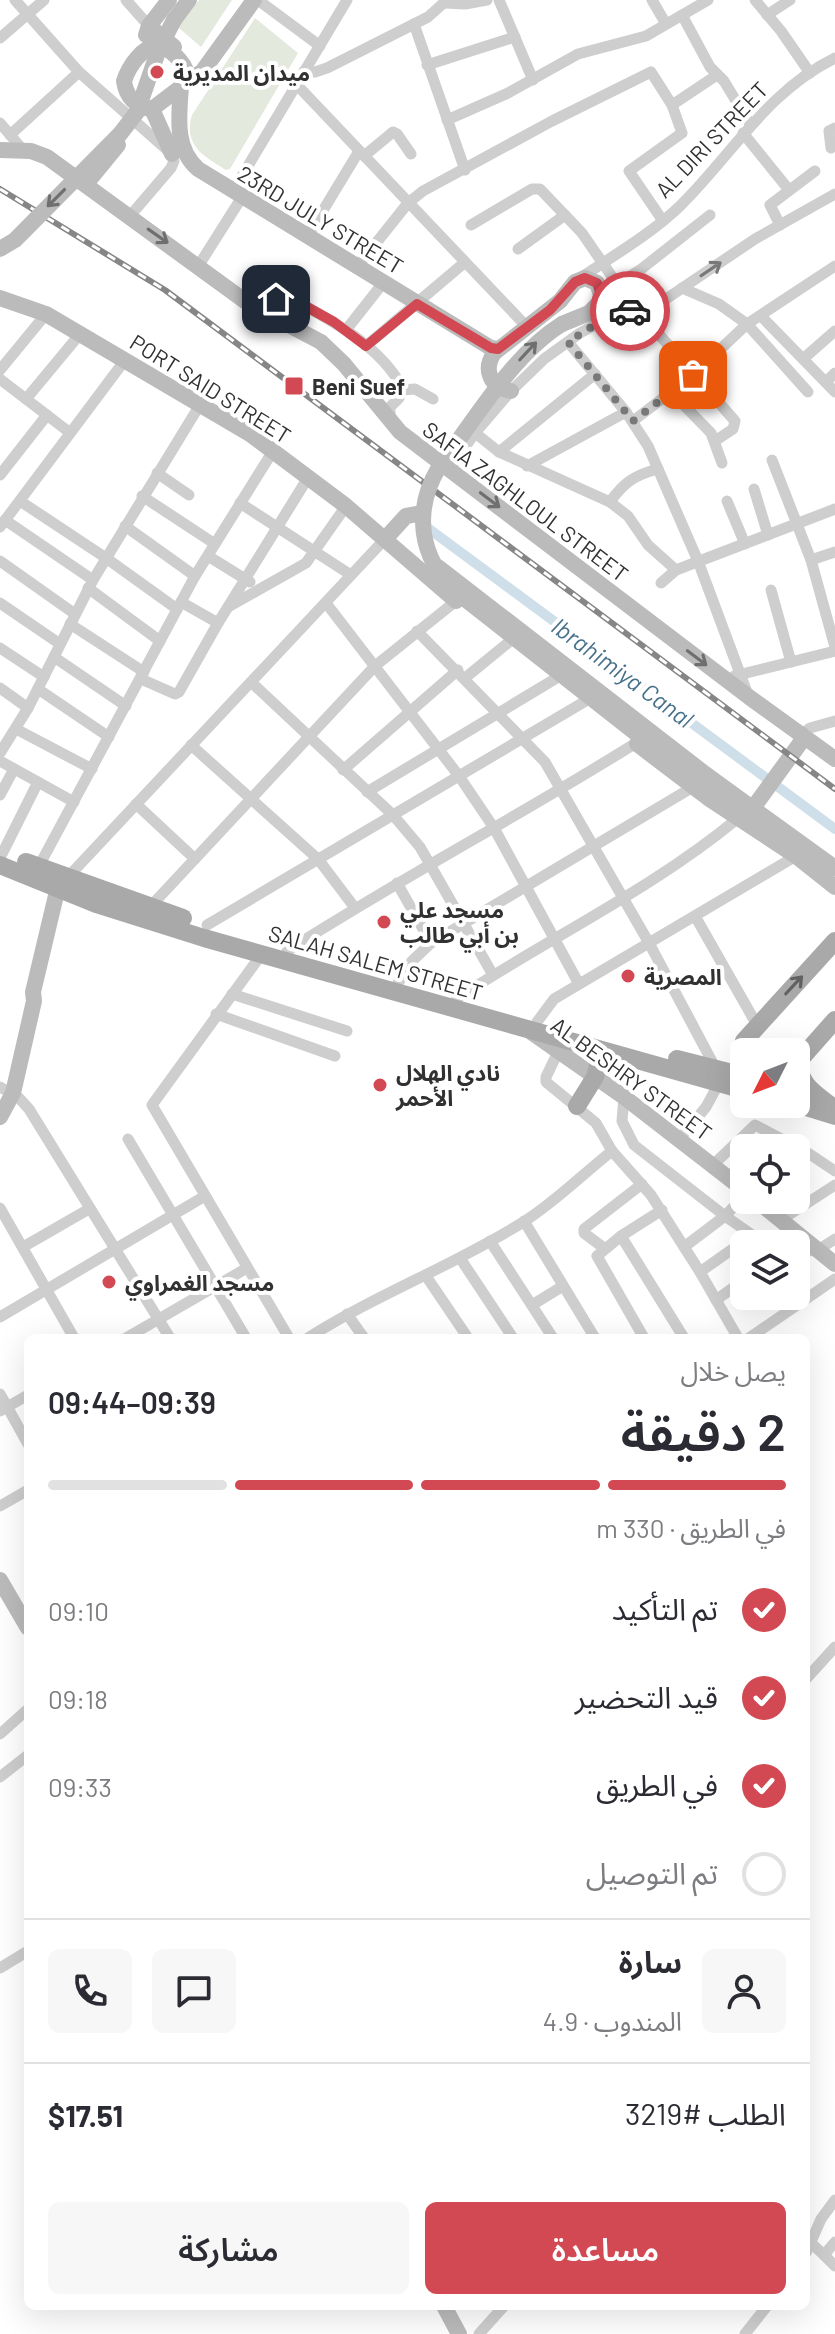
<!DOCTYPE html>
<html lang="ar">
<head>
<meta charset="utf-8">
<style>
  body { margin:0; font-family:Barlow,"Noto Sans Arabic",sans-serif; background:#f7f7f7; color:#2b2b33; direction:rtl; height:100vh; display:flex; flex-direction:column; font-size:30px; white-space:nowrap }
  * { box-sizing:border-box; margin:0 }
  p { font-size:26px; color:#7c7c81 }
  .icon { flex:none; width:44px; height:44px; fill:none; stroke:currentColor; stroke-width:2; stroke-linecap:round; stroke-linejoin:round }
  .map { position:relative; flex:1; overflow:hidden; direction:ltr }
  .details { position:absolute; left:24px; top:1334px; width:786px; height:976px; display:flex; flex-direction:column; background:#fff; border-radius:12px; box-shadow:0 8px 32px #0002; direction:rtl }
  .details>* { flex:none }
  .needle { width:52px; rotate:228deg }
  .controls { position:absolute; left:730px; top:1038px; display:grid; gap:16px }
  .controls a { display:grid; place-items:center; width:80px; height:80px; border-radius:12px; background:#fff; box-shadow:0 8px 32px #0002; font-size:40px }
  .pin { position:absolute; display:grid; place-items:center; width:68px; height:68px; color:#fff; margin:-34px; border-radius:16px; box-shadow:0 4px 12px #0006 }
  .courier { position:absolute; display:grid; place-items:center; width:80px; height:80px; margin:-40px; border:6px solid #d24853; border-radius:50%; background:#fff; color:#222; box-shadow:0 2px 10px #0007 }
  .head em { font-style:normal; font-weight:600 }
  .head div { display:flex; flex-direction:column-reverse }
  .head { display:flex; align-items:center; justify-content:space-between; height:136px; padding:0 24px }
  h1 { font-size:52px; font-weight:600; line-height:60px }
  .bar { display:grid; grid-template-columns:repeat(4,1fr); gap:12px 8px; align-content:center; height:96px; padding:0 24px }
  .bar i { height:10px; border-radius:6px; background:#e1e1e2 }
  .bar .selected { background:#d24853 }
  .bar p { grid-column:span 4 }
  .line { display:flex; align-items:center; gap:20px; padding:0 24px; border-top:2px solid #e1e1e2 }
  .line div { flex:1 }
  .round { display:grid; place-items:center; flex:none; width:84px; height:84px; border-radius:12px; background:#f7f7f7 }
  ol { padding:0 24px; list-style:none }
  li { display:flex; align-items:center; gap:24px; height:88px }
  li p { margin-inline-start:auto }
  li .icon { padding:8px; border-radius:50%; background:#d24853; color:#fff; stroke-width:4 }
  li:last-child { color:#7c7c81 }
  li i { width:44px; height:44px; border:4px solid #e1e1e2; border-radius:50% }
  .cta { display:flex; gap:16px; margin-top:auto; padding:16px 24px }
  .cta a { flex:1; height:92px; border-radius:12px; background:#d24853; color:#fff; font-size:32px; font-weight:600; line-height:92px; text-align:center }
  .cta a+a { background:#f7f7f7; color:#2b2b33 }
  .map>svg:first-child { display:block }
</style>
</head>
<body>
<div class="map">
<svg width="835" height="2334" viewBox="0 0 835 2334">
  <rect width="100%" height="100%" fill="#fff"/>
  <!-- green -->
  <g fill="#e4e9dd">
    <polygon points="199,0 232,0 201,47 178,27"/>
    <path d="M255,18l43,35 -68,116 -4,1c-23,-14 -43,-25 -34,-55z"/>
  </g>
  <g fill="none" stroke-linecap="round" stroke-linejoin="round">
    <!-- canal -->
    <polyline stroke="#cfdfe9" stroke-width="10" points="421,523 835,829"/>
    <!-- street -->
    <g stroke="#cecece" stroke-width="11">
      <polyline points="15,0 79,72 172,154 174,161 171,168 130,216"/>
      <polyline points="126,0 149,26"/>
      <polyline points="258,0 320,46"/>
      <polyline points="499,0 533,80"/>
      <polyline points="652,0 666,24"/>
      <polyline points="755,0 781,31 810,73"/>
      <polyline points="445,3 465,4 487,0"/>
      <polyline points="682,15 710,67 724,81 750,124"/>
      <polyline points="767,15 790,0"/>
      <polyline points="414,24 465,170"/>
      <polyline points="0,38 44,0"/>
      <polyline points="427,65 515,37"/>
      <polyline points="304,71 315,72 327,68 428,17 447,0"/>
      <polyline points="297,85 527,327"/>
      <polyline points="672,105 717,75"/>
      <polyline points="447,120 508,93 578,54 646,36 708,0"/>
      <polyline points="0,123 23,150"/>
      <polyline points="743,133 789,190"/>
      <polyline points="10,135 79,72"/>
      <polyline points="831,148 829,131 835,128"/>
      <polyline points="364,156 393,132 397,134 411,154"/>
      <polyline points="233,191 347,0"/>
      <polyline points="471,225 532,189 540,189 582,233 635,310"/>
      <polyline points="780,225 770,205 815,171"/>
      <polyline points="307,237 359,151"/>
      <polyline points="518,249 565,215"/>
      <polyline points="199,265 242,197"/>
      <polyline points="357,267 408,203 423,191 552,121 651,72 672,105 682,133 629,171 663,221"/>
      <path d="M580,278c33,-22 71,-44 100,-72 52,-51 87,-115 155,-148"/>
      <polyline points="682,288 719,304 747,324 808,392"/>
      <polyline points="601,295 640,270 710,215"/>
      <polyline points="647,307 645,316 648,322 735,421 733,429 715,441"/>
      <path d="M265,314l11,-15 11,-3c41,23 91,47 115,91l-3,11 -9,9v13"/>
      <polyline points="761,316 835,392"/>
      <polyline points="346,330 383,283"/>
      <polyline points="568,342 626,412 648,446 698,561 748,695"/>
      <polyline points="366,346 464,263"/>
      <polyline points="803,359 835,331"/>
      <polyline points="0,370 46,314"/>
      <polyline points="0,379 69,432"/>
      <polyline points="826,382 835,373"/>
      <polyline points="402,390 415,389 433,399"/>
      <polyline points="671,392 711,433 722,463"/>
      <polyline points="26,399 80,334"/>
      <polyline points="633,421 693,375 747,324 835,266"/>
      <polyline points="469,428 499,452 610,502 628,516 648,545 676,570"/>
      <polyline points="499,452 595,374"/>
      <polyline points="772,460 811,560 835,647"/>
      <polyline points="527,466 626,412"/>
      <polyline points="449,469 475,433 511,391 544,359 580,333 606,319 660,303 755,239 835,194"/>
      <polyline points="157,473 189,495"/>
      <polyline points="0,475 47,415"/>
      <polyline points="754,489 768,535"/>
      <polyline points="142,496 215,544"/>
      <polyline points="20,501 106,558 177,609"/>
      <polyline points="727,501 745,544"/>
      <path d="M610,502c14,-20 25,-27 48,-33"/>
      <polyline points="240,503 351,575"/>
      <polyline points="5,520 93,580"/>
      <polyline points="125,526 195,576"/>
      <polyline points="0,527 125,360"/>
      <polyline points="208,556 250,582"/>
      <polyline points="811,560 835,552"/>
      <polyline points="0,561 75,614"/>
      <polyline points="661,583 676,570 835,509"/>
      <polyline points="88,588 160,641"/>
      <polyline points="771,590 791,662"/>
      <polyline points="181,602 218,623"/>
      <polyline points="0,603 60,644"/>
      <polyline points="326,603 459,776 494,828 579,984"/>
      <polyline points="228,607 306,563 346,506"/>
      <polyline points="70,624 144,672"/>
      <polyline points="417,631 545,762 649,943 716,1069"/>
      <polyline points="0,648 44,677"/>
      <polyline points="54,657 126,706"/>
      <polyline points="734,676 835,651"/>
      <polyline points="465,678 509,642"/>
      <polyline points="141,679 175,694 179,692 218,623 309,476"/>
      <polyline points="251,682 393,815 420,847 493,975"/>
      <polyline points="0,688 28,708"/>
      <polyline points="38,689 109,737"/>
      <polyline points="16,729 92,769"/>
      <polyline points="802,735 810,728 835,721"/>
      <polyline points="191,745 318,859 355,908"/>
      <polyline points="0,753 28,708 93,580 201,403"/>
      <polyline points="0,761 74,802"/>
      <polyline points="343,770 458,670"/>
      <polyline points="367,792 555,679"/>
      <polyline points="0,795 14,769"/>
      <polyline points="136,804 195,859"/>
      <polyline points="2,854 38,782"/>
      <polyline points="39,866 195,576 273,451"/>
      <polyline points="68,877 385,539"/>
      <polyline points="397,883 431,943"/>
      <polyline points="150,907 375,666 456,601"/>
      <polyline points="695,916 757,1025"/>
      <polyline points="207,925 584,702"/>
      <path d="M287,951c114,-73 234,-136 349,-208"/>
      <polyline points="261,955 152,1105 289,1338"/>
      <polyline points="398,983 412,961 431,943 693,787"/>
      <polyline points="232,994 347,1031"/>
      <path d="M456,999c93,-61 195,-109 281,-180"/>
      <polyline points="216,1014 335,1056"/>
      <polyline points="537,1022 554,999 796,856"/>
      <polyline points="558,1052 546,1077 546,1082 596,1123 612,1151 651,1195 700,1272 738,1338"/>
      <polyline points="0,1087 19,1098 29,1109 170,1338"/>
      <polyline points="624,1097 622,1121 634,1145 725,1216 765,1244"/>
      <polyline points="128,1139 246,1338"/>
      <polyline points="679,1140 706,1107 719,1083"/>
      <polyline points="713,1165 755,1125 808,1153 835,1171"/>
      <polyline points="0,1208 74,1338"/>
      <polyline points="781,1220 835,1185"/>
      <polyline points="524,1221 595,1338"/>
      <polyline points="621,1236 684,1338"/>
      <polyline points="490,1241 553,1338"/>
      <polyline points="23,1247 89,1209"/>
      <polyline points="684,1247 725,1216 744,1196"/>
      <polyline points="604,1248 584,1233 584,1229 642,1184"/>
      <polyline points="796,1252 818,1250 835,1239"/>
      <polyline points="460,1258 513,1338"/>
      <polyline points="700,1272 751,1236"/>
      <polyline points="426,1276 468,1338"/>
      <polyline points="716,1300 744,1280"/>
      <polyline points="532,1305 563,1286"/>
      <polyline points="347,1314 364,1338"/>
      <polyline points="0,1317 205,1196"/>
      <polyline points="126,1338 247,1268"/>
      <path d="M308,1338c69,-44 147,-73 217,-117 31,-20 58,-47 87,-70"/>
      <polyline points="644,1338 597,1256 621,1236 662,1210"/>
      <polyline points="749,1338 835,1279"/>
      <polyline points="0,1394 28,1444"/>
      <polyline points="0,1411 28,1395"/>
      <polyline points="0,1506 28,1490"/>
      <polyline points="806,1679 835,1647"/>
      <polyline points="0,1734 28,1709"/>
      <polyline points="0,1777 28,1755"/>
      <polyline points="0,1968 28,1951"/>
      <polyline points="811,2243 824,2255 835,2242"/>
      <polyline points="806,2253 821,2219 835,2200"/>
      <polyline points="824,2255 835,2266"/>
      <polyline points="479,2334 504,2306"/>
      <polyline points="745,2334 767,2306"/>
    </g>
    <!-- secondary -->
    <g stroke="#bbb" stroke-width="16">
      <polyline points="174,20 189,0"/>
      <polyline points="149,26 174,47"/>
      <polyline points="146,35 149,26 169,0"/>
      <path d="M158,45c12,4 26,16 29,29l-6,13 -29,22c-16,-2 -26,-12 -28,-28 5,-15 18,-34 34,-36z"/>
      <polyline points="185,81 202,72 254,0"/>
      <path d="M181,87c-2,29 -7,61 17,82l293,179 7,1"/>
      <polyline points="152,109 172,154"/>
      <polyline points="0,150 31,151 47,157 249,304 321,342 344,364 400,432 749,697 835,759"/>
      <polyline points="86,184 118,145"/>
      <polyline points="0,298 46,314 250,434 346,506 456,601"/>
      <path d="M511,391c-21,-4 -28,-21 -17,-38l66,-52 15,-19 10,-4 12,5 4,12 -2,8 -10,10 -27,11"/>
      <polyline points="385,539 406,516 423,513"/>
      <polyline points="438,567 704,773 835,868"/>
      <polyline points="637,744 708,798 796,856 835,887"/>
      <polyline points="753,808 801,742 802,735"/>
      <polyline points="531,1032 624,1097 744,1190"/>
      <polyline points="0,1117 13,1093 34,1001 33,992 58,887"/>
      <polyline points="756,1200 835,1264"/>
      <polyline points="0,1580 28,1628"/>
      <polyline points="444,2306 459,2334"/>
    </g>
    <!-- primary -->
    <g stroke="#a9a9a9" stroke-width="18">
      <polyline points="26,862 183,918"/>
      <polyline points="0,865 96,904 204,938 744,1090"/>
      <polyline points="677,1059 744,1076"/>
      <path d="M798,1062c2,25 19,32 37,47"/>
      <polyline points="796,1064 835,1020"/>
      <polyline points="744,1069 740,1057 744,1041 835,941"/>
      <polyline points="796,1104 835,1116"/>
      <polyline points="577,1106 595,1077 602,1051"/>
    </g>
    <!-- rail casing -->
    <g stroke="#868686" stroke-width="6">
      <polyline id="rail" points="0,189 165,290 835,789"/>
    </g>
    <!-- rail -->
    <use href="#rail" stroke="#fff" stroke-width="3" stroke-dasharray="9" stroke-linecap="butt"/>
    <!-- secondary-bridge -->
    <g stroke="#bbb" stroke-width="16">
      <polyline points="0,249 15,240 120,134 137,112 159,49 174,20"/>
      <path d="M562,324c-50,31 -88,97 -123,143 -26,44 -20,90 17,125l223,175 108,74"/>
    </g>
  </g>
  <!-- one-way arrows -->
  <defs><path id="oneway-shaft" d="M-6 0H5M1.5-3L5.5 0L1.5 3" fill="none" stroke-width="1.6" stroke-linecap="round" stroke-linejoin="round" transform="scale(2)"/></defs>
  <g stroke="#6f6f6f">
    <use href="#oneway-shaft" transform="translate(56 198) rotate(135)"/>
    <use href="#oneway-shaft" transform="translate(158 236) rotate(35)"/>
    <use href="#oneway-shaft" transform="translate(528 351) rotate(-47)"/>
    <use href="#oneway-shaft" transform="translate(490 500) rotate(37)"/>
    <use href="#oneway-shaft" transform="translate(697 658) rotate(37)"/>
  </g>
  <use stroke="#787878" href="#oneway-shaft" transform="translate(711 269) rotate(-34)"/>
  <use stroke="#616161" href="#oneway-shaft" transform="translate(794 985) rotate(-47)"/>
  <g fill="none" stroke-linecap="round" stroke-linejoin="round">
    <!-- done -->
    <polyline stroke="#797979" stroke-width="8" stroke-dasharray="0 14.4" points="630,311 593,326 568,342 633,421 693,375"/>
    <!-- route -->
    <polyline stroke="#d24853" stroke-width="10" points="276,299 287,296 334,322 366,346 417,304 491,348 498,349 550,310 575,282 585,278 597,283 601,295 619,285 635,310 630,311"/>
  </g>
  <!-- markers -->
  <g fill="#d24853" stroke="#fff" stroke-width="3">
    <circle cx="157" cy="72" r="8"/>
    <rect x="284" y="376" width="20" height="20" rx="4"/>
    <circle cx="384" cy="922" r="8"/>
    <circle cx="628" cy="976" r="8"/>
    <circle cx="380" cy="1085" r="8"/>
    <circle cx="109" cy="1282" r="8"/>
  </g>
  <g text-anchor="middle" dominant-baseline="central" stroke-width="8" stroke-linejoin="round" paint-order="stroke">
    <!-- poi labels -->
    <g font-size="22" font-weight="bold" fill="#313131" stroke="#fff" text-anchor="start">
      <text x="173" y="72">ميدان المديرية</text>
      <text x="312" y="386">Beni Suef</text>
      <text x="400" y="909">مسجد علي<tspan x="400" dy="25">بن أبي طالب</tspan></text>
      <text x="644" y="976">المصرية</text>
      <text x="396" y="1072">نادي الهلال<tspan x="396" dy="25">الأحمر</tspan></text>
      <text x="125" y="1282">مسجد الغمراوي</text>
    </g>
    <!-- street labels -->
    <g font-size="22" fill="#313131" stroke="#fff">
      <text transform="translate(711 139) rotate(-46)">AL DIRI STREET</text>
      <text transform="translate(321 219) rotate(31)">23RD JULY STREET</text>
      <text transform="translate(211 388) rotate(32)">PORT SAID STREET</text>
      <text transform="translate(526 501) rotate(37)">SAFIA ZAGHLOUL STREET</text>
      <text transform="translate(376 962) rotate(16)">SALAH SALEM STREET</text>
      <text transform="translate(632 1078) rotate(36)">AL BESHRY STREET</text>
    </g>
    <!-- water labels -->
    <g font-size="24" font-style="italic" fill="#47708a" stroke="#fff">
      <text transform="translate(623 672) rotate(36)">Ibrahimiya Canal</text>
    </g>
  </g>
</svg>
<div class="controls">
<a><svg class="needle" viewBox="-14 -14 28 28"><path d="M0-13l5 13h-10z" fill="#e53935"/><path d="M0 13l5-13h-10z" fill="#7c7c81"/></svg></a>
<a><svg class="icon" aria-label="locate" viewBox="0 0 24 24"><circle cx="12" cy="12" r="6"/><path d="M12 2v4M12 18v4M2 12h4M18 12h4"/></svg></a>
<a><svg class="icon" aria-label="layers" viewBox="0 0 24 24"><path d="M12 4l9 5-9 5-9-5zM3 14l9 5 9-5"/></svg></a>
</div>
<div class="pin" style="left:693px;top:375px;background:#ea580c"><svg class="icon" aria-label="bag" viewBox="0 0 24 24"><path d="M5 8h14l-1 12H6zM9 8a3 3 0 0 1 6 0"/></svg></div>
<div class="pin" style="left:276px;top:299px;background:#1f2937"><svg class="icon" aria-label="home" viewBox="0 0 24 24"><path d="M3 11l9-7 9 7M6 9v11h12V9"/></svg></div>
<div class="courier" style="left:630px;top:311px"><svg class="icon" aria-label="car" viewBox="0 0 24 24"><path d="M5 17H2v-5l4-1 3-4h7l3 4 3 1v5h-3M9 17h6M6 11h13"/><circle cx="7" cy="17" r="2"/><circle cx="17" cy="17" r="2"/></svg></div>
<section class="details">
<div class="head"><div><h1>2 دقيقة</h1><p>يصل خلال</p></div><em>09:39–09:44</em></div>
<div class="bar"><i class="selected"></i><i class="selected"></i><i class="selected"></i><i></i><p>في الطريق · 330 m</p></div>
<ol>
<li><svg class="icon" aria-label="check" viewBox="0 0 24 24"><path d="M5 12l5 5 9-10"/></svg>تم التأكيد<p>09:10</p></li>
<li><svg class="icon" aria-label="check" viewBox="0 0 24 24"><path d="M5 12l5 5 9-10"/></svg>قيد التحضير<p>09:18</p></li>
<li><svg class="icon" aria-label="check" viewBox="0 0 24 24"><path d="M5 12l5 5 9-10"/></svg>في الطريق<p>09:33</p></li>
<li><i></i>تم التوصيل</li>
</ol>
<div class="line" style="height:144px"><a class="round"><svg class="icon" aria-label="person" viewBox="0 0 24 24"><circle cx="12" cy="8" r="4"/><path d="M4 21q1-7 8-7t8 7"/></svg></a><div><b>سارة</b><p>المندوب · 4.9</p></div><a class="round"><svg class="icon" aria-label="chat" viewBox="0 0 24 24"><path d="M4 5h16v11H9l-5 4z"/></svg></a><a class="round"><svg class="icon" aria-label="phone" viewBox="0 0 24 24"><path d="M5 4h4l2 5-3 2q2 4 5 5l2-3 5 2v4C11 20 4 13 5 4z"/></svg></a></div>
<div class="line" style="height:104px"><div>الطلب #3219</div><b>$17.51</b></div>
<div class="cta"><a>مساعدة</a><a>مشاركة</a></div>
</section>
</div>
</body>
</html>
